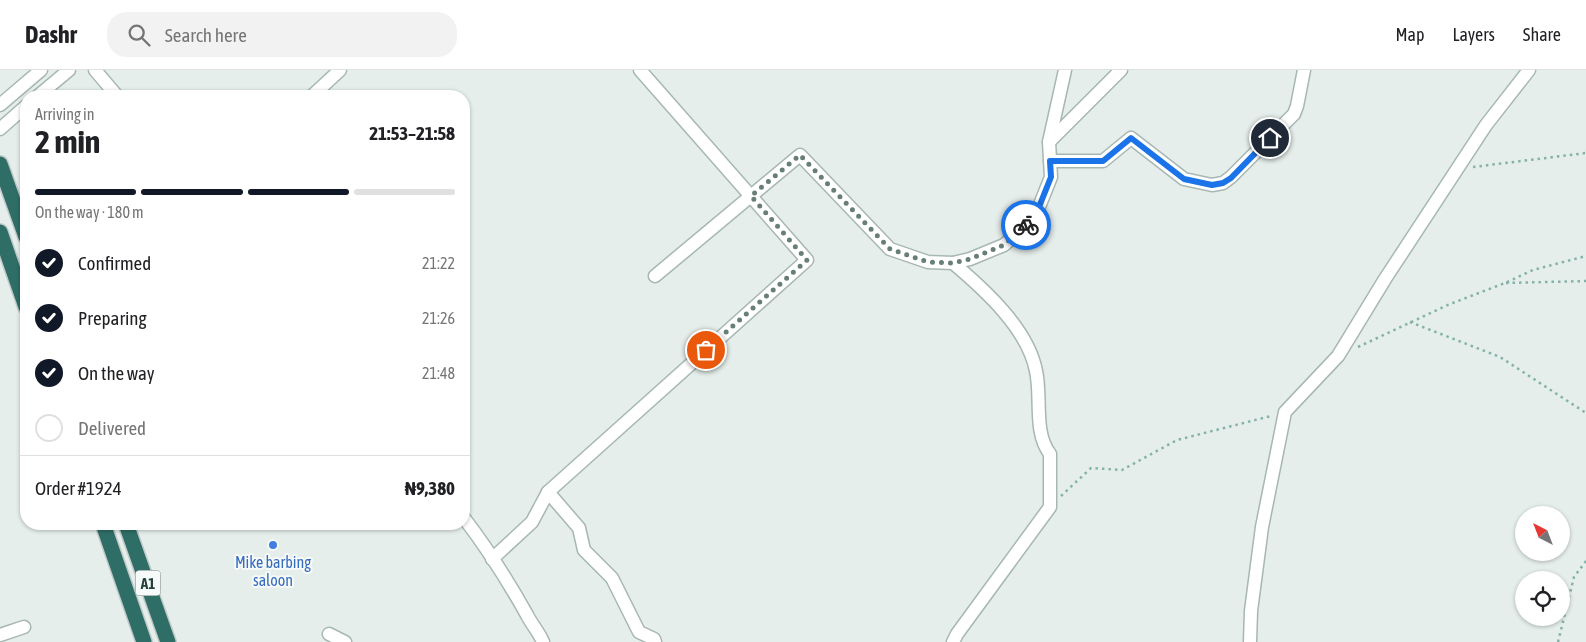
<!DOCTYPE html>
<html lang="en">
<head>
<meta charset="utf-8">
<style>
  body { margin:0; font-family:"Asap Condensed",sans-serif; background:#f2f2f2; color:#202124; height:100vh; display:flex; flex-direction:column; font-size:19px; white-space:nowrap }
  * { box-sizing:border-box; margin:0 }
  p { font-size:16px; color:#757577 }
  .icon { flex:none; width:28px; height:28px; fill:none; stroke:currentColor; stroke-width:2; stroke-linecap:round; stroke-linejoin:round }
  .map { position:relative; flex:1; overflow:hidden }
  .sheet { position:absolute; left:20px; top:20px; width:450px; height:440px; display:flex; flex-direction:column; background:#fff; border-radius:20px; box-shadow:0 1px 4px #0004 }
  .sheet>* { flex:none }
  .needle { width:32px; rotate:318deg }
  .tools { position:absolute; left:1515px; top:436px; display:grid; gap:10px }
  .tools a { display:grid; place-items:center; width:55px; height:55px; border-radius:50%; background:#fff; box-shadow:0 1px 4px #0004; font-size:25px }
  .pin { position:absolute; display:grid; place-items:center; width:42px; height:42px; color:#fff; margin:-21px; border:2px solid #fff; border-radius:50%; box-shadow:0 1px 5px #0007 }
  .courier { position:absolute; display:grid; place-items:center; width:50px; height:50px; margin:-25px; border:4px solid #1a73e8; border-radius:50%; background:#fff; color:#222; box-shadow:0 1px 6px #0007 }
  .head em { font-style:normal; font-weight:700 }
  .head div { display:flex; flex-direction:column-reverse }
  .head { display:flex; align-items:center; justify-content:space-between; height:85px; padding:0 15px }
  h1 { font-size:32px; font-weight:700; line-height:38px }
  .bar { display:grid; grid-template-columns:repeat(4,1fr); gap:8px 5px; align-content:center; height:60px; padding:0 15px }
  .bar i { height:6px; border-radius:4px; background:#e0e0e0 }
  .bar .selected { background:#111827 }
  .bar p { grid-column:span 4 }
  .line { display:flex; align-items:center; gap:12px; padding:0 15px; border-top:1px solid #e0e0e0 }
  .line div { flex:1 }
  ol { padding:0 15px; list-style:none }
  li { display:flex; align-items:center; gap:15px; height:55px }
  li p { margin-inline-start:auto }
  li .icon { padding:5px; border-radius:50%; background:#111827; color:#fff; stroke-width:4 }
  li:last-child { color:#757577 }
  li i { width:28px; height:28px; border:2px solid #e0e0e0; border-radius:50% }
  header { display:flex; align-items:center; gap:30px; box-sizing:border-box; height:70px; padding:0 25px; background:#fff; border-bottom:1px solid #e0e0e0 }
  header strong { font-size:24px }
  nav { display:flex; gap:28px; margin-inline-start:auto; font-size:18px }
  .search { width:350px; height:45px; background:#f2f2f2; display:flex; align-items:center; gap:12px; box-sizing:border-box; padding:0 18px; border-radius:20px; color:#757577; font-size:19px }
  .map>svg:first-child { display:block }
</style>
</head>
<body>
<header>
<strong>Dashr</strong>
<div class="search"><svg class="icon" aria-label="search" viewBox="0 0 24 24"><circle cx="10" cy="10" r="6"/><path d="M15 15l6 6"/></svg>Search here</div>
<nav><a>Map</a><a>Layers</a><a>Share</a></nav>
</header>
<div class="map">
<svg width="1586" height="572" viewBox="0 0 1586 572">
  <rect width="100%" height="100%" fill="#e5eeeb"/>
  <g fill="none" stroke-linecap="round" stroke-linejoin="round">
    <!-- street casing -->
    <g stroke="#a7b7b3" stroke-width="15">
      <g id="street">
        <polyline points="95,0 117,26"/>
        <polyline points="38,26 69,0"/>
        <polyline points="312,26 340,0"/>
        <polyline points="0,35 41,0"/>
        <polyline points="0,59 26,36"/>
        <polyline points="1049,72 1121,0"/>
        <polyline points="1050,91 1103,91 1131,68 1184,109 1212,115 1223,113 1231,107 1294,44 1297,36 1304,0"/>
        <polyline points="655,206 800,85 890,179 928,192 953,193 970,189 1004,175 1035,147 1051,107 1049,72 1065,0"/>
        <polyline points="548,422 579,458 584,480 612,508 639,562 654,569 655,572"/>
        <path d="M464,448c23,30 44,63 63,97 5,10 12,17 16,27"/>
        <polyline points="492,489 532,452 548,422 807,190 640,0"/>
        <polyline points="329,564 345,572"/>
        <polyline points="0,565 24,557"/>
        <path d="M953,572l4,-8 93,-127v-53c-17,-22 -8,-57 -14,-83 -8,-42 -51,-81 -83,-108"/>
        <polyline points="1250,572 1251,541 1262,457 1285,342 1338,286 1385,209 1486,55 1529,0"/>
      </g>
    </g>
    <!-- highway casing -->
    <g stroke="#c1cac8" stroke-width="18">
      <g id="highway">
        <polyline points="0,94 26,167"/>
        <polyline points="0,162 26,237"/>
        <polyline points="103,454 144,572"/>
        <polyline points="126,454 168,572"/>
      </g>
    </g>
    <!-- path -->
    <g stroke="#85b2a8" stroke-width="2.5" stroke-dasharray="2.5 4" stroke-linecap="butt">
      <polyline points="1473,97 1586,83"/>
      <polyline points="1506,213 1586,211"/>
      <polyline points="1410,252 1500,287 1586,343"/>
      <polyline points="1358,277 1450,234 1505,213 1533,200 1586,186"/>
      <polyline points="1061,426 1091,398 1122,400 1177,370 1271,346"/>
      <polyline points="1558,572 1574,507 1586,491"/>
    </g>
    <!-- street -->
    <use href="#street" stroke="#fff" stroke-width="12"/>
    <!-- highway -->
    <use href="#highway" stroke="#2e6e66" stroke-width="15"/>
  </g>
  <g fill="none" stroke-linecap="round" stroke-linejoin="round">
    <!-- done -->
    <polyline stroke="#677e79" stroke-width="5" stroke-dasharray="0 9" points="706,280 807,190 751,126 800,85 890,179 928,192 953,193 970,189 1004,175 1026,155"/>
    <!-- route -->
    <polyline stroke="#1a73e8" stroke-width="6" points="1026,155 1035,147 1051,107 1050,91 1103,91 1131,68 1184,109 1212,115 1223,113 1231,108 1270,68"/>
  </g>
  <!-- markers -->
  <circle fill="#3f7fe0" stroke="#f6faf8" stroke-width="2" cx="273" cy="475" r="5"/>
  <g text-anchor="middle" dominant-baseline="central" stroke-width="4" stroke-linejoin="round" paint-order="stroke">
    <!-- shield labels -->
    <rect fill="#f6faf8" stroke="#627874" stroke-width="1" x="135.5" y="500.5" width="25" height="25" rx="4"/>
    <g font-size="15" font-weight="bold" fill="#23413b">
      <text x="148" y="513">A1</text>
    </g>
    <!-- shop labels -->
    <g font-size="16" fill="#366cbe" stroke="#f6faf8">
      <text x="273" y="492">Mike barbing<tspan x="273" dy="18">saloon</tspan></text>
    </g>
  </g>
</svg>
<div class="tools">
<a><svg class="needle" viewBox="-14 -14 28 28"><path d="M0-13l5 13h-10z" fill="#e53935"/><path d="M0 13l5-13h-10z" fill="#757577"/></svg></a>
<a><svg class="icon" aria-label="locate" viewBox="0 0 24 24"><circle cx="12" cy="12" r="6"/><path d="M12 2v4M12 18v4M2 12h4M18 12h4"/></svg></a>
</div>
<div class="pin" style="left:706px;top:280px;background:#ea580c"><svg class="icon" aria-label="bag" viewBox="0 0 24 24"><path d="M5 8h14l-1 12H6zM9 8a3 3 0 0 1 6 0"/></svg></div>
<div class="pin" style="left:1270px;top:68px;background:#1f2937"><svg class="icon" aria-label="home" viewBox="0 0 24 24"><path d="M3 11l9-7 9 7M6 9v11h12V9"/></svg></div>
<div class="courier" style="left:1026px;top:155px"><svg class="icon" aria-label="bike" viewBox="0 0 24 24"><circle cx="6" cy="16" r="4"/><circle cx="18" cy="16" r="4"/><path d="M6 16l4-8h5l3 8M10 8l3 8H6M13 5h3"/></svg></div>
<section class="sheet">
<div class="head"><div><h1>2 min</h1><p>Arriving in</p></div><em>21:53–21:58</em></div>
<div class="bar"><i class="selected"></i><i class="selected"></i><i class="selected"></i><i></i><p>On the way · 180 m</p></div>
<ol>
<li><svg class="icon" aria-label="check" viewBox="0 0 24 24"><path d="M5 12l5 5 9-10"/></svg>Confirmed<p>21:22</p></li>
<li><svg class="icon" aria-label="check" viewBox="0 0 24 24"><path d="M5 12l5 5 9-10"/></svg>Preparing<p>21:26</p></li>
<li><svg class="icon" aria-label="check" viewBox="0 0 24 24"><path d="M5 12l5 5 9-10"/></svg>On the way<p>21:48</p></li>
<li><i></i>Delivered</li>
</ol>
<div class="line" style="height:65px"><div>Order #1924</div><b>₦9,380</b></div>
</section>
</div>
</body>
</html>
